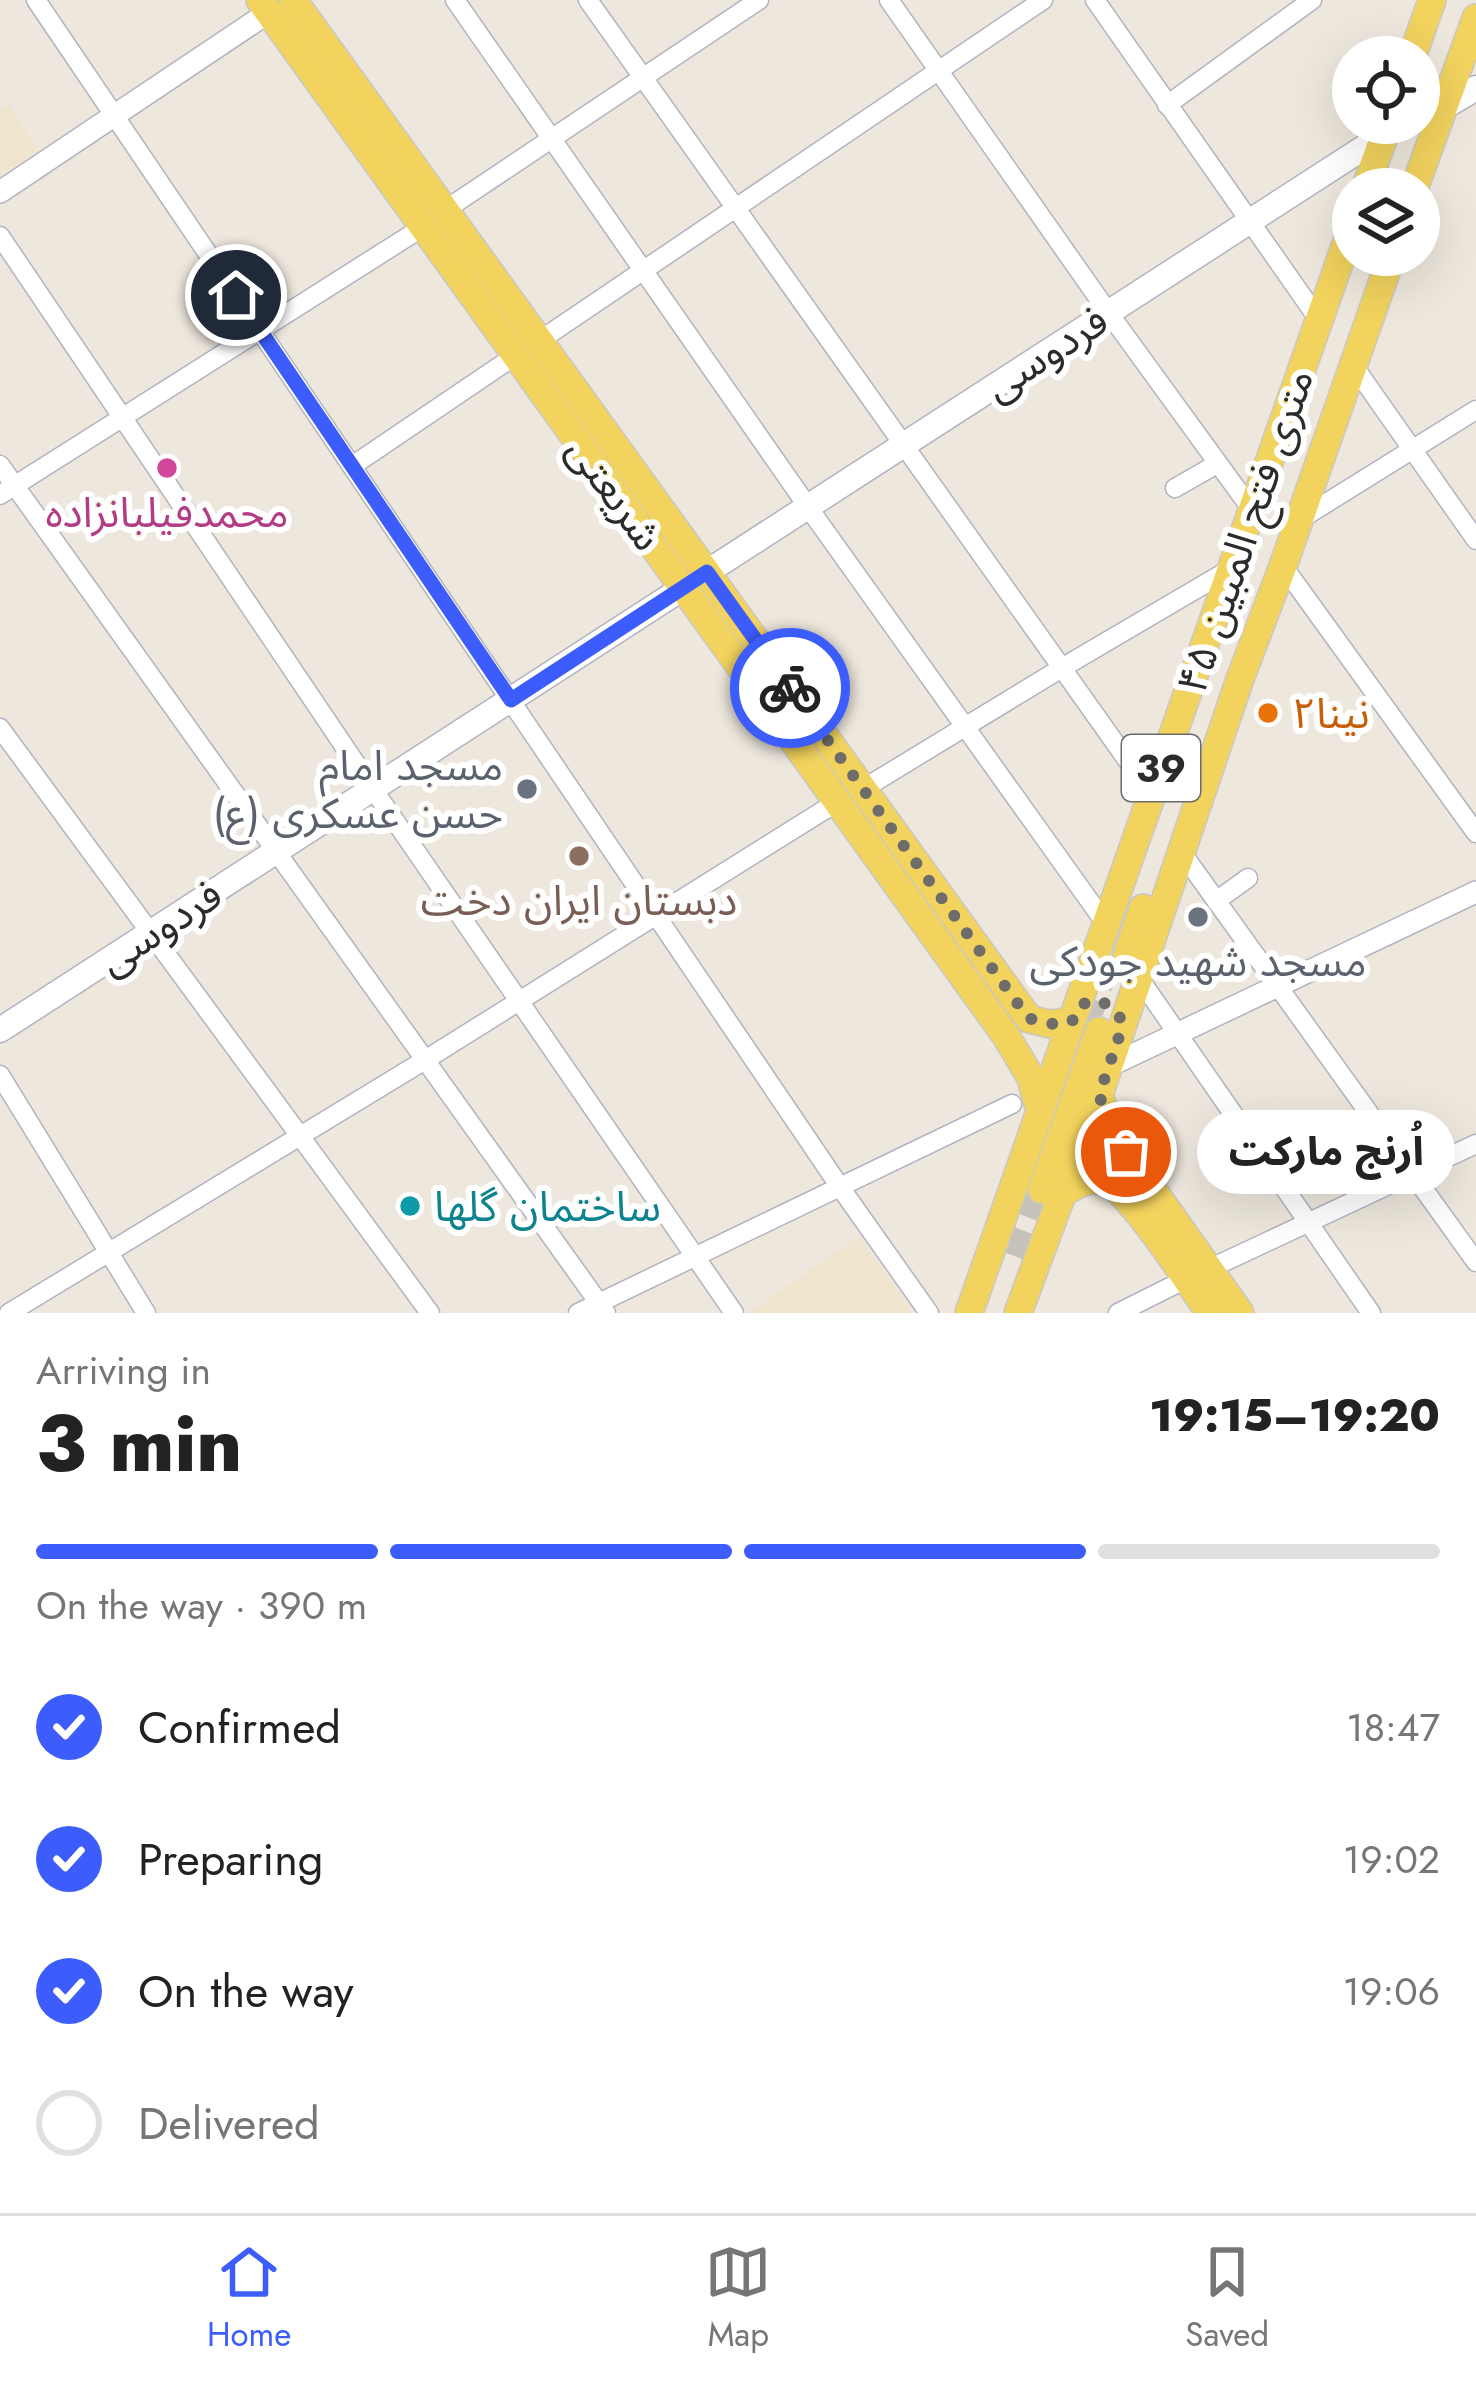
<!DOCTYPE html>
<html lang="en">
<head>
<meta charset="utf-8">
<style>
  body { margin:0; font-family:Jost,"Noto Sans Arabic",sans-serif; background:#f6f6f6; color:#222; height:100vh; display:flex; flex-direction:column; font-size:45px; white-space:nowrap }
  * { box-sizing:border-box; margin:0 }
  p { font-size:39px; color:#767676 }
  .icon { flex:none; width:66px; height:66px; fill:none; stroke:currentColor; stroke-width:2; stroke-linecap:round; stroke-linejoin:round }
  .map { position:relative; height:1313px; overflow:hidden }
  .details { display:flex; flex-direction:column; background:#fff; flex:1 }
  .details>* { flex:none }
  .tools { position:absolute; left:1332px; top:36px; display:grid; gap:24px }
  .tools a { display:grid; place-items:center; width:108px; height:108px; border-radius:50%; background:#fff; box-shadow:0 12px 48px #0002; font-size:60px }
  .pin { position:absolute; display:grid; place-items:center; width:102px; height:102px; color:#fff; margin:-51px; border:6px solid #fff; border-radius:50%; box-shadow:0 3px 12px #0007 }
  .courier { position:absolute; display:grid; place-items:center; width:120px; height:120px; margin:-60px; border:9px solid #3c5cfb; border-radius:50%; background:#fff; color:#222; box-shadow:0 3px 15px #0007 }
  .bubble { position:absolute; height:84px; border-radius:42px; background:#fff; box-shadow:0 12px 48px #0002; font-size:39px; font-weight:800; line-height:84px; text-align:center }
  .head em { font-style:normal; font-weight:800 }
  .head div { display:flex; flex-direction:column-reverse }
  .head { display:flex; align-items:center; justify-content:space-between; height:204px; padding:0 36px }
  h1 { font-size:78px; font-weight:800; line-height:90px }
  .bar { display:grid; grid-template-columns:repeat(4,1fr); gap:18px 12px; align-content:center; height:144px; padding:0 36px }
  .bar i { height:15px; border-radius:9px; background:#e0e0e0 }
  .bar .on { background:#3c5cfb }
  .bar p { grid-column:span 4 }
  ol { padding:0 36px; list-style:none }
  li { display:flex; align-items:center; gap:36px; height:132px }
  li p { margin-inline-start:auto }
  li .icon { padding:12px; border-radius:50%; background:#3c5cfb; color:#fff; stroke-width:4 }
  li:last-child { color:#767676 }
  li i { width:66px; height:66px; border:6px solid #e0e0e0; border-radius:50% }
  .menu { display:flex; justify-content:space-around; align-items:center; height:168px; border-top:3px solid #e0e0e0; background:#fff; font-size:33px; color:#767676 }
  .menu a { display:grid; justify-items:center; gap:6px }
  .menu .on { color:#3c5cfb }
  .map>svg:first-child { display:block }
</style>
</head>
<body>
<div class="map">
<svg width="1476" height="1313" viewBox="0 0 1476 1313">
  <rect width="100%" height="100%" fill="#ede7dd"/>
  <!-- education -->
  <g fill="#efe4cd">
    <polygon points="8,104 38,150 0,175 0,109"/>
    <polygon points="859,1236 912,1313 749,1313 832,1255"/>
  </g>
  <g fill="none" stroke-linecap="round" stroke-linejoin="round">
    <!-- primary-tunnel -->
    <g stroke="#c6c1b9" stroke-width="27" stroke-dasharray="27 14" stroke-linecap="butt">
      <polyline points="1085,1025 1112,949"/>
      <polyline points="1017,1257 1042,1190"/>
    </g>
    <!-- minor casing -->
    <g stroke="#b1b3bf" stroke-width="21">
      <g id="minor">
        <polyline points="36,0 840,1187 929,1313"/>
        <polyline points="455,0 808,507 1106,924"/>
        <polyline points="588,0 1152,795"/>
        <polyline points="889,0 1108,312 1252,510"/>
        <polyline points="1095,0 1319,320"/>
        <polyline points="1167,105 1312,0"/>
        <polyline points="445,210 759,0"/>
        <polyline points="0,236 373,789 734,1313"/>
        <polyline points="539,341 1043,0"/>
        <polyline points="1353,365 1476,540"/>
        <polyline points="0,465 606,1313"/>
        <polyline points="352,466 516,355"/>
        <polyline points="1175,488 1217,464"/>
        <polyline points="0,495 423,227"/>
        <polyline points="1299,520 1476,410"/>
        <polyline points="1283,566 1476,833"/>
        <polyline points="0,728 430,1313"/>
        <polyline points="863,789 1060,669 1232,568"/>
        <polyline points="1182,853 1476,1262"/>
        <polyline points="1216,901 1248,878"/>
        <polyline points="1139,978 1371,1313"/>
        <polyline points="0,1075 146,1313"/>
        <polyline points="1209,1269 1476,1144"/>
        <polyline points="9,1313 425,1060 837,802"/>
        <polyline points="578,1313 1012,1104"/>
        <polyline points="1118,1313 1186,1279"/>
      </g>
    </g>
    <!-- tertiary casing -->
    <g stroke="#b1b3bf" stroke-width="24">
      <g id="tertiary">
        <polyline points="0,192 269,12"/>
        <polyline points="1109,1066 1476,892"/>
      </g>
    </g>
    <!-- secondary casing -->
    <g stroke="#b1b3bf" stroke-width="27">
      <g id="secondary">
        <polyline points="1441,109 1476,88"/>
        <polyline points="707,572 1385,134"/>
        <polyline points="0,1030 683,588"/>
      </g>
    </g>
    <!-- primary casing -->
    <g stroke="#c8c8c8" stroke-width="30">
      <g id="primary">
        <polyline points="260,0 1006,1036 1031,1078 1040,1111"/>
        <polyline points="293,0 1029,1019 1049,1024 1072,1021"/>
        <polyline points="1412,57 1432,0"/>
        <polyline points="1365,189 1389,123"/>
        <polyline points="1414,189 1476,18"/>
        <polyline points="1127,955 1143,908"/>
        <polyline points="1099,1095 1112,1129 1126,1152 1240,1313"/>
        <polyline points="1042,1190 1099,1031"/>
        <path d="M1061,1194c14,-8 27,-18 43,-12 26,7 87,105 106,131"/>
        <polyline points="969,1313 1353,224"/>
        <polyline points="1018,1313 1099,1095 1240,679 1283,566 1392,255"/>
      </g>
    </g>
    <!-- minor -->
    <use href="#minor" stroke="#fff" stroke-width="18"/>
    <!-- tertiary -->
    <use href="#tertiary" stroke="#fff" stroke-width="21"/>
    <!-- secondary -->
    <use href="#secondary" stroke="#fff" stroke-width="24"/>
    <!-- primary -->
    <use href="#primary" stroke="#f2d35e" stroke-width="27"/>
  </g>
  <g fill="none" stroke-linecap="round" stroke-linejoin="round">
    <!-- done -->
    <path stroke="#6f6d69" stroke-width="12" stroke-dasharray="0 21.6" d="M790,688l238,330 21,6 23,-2 4,-12 13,-10c18,1 32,9 33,28l-23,67 13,34 14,23"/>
    <!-- route -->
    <polyline stroke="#3c5cfb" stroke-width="15" points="236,295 511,700 707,572 790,688"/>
  </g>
  <!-- markers -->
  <circle fill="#d1479c" stroke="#fff" stroke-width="4.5" cx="167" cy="468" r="12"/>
  <circle fill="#e8710a" stroke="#fff" stroke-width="4.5" cx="1268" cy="713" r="12"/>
  <g fill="#6b7280" stroke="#fff" stroke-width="4.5">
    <circle cx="527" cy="789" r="12"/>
    <circle cx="1198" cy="917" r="12"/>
  </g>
  <circle fill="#8d6e63" stroke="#fff" stroke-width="4.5" cx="579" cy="856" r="12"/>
  <circle fill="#0f9aa8" stroke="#fff" stroke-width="4.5" cx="410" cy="1206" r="12"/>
  <g text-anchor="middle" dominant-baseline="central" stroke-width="12" stroke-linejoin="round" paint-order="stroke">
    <!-- shield labels -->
    <rect fill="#fff" stroke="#6b6b6b" stroke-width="3" x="1122" y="735" width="78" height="66" rx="9"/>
    <g font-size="39" font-weight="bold" fill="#2b2b2b">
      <text x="1161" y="768">39</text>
    </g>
    <!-- street labels -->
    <g font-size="42" fill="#2b2b2b" stroke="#fff">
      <text transform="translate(1046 353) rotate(-33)">فردوسی</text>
      <text transform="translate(615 493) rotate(54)">شریعتی</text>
      <text transform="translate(1245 531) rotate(-71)">۴۵ متری فتح المبین</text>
      <text transform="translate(160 927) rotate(-33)">فردوسی</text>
    </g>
    <!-- hotel labels -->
    <g font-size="42" fill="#b23c85" stroke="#fff">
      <text x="167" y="512">محمدفيلبانزاده</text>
    </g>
    <!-- food labels -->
    <g font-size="42" fill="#c56008" stroke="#fff" text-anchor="start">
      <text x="1292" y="713">نینا۲</text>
    </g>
    <!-- worship labels -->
    <g font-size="42" fill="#5b616d" stroke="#fff" text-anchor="end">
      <text x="503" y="765">مسجد امام<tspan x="503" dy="48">حسن عسکری (ع)</tspan></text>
      <text x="1198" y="961" text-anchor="middle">مسجد شهید جودکی</text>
    </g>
    <!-- education labels -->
    <g font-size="42" fill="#785e54" stroke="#fff">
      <text x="579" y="900">دبستان ایران دخت</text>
    </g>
    <!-- culture labels -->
    <g font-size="42" fill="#0d838f" stroke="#fff" text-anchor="start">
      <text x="434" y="1206">ساختمان گلها</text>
    </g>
  </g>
</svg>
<div class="tools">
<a><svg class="icon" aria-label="locate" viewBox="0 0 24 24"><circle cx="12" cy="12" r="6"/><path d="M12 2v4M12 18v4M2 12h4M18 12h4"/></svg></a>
<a><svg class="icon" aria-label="layers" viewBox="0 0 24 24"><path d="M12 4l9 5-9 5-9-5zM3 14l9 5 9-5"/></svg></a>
</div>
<div class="pin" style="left:1126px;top:1152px;background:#ea580c"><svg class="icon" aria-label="bag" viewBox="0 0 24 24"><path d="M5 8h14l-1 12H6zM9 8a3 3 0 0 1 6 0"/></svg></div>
<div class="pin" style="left:236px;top:295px;background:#1f2937"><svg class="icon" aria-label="home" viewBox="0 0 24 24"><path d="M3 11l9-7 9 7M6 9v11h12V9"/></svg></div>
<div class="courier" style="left:790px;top:688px"><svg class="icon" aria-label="bike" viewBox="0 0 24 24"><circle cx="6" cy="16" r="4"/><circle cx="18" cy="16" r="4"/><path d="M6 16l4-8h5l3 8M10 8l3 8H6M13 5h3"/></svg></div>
<div class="bubble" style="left:1197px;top:1110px;width:258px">اُرنج مارکت</div>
</div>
<section class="details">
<div class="head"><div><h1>3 min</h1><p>Arriving in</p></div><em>19:15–19:20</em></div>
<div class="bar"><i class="on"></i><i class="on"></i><i class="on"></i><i></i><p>On the way · 390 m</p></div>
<ol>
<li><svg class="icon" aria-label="check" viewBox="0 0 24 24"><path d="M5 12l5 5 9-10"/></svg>Confirmed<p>18:47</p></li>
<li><svg class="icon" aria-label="check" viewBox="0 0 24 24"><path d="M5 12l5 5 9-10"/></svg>Preparing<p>19:02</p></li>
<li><svg class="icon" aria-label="check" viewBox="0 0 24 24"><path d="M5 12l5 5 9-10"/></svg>On the way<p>19:06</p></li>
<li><i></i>Delivered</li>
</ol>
</section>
<nav class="menu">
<a class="on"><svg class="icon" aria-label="home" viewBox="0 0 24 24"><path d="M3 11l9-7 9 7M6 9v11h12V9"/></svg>Home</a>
<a><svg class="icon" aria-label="map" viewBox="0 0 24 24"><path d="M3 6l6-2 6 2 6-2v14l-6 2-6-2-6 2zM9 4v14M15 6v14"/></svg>Map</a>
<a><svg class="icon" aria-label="saved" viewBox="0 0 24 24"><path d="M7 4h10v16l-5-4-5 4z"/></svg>Saved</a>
</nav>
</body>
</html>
